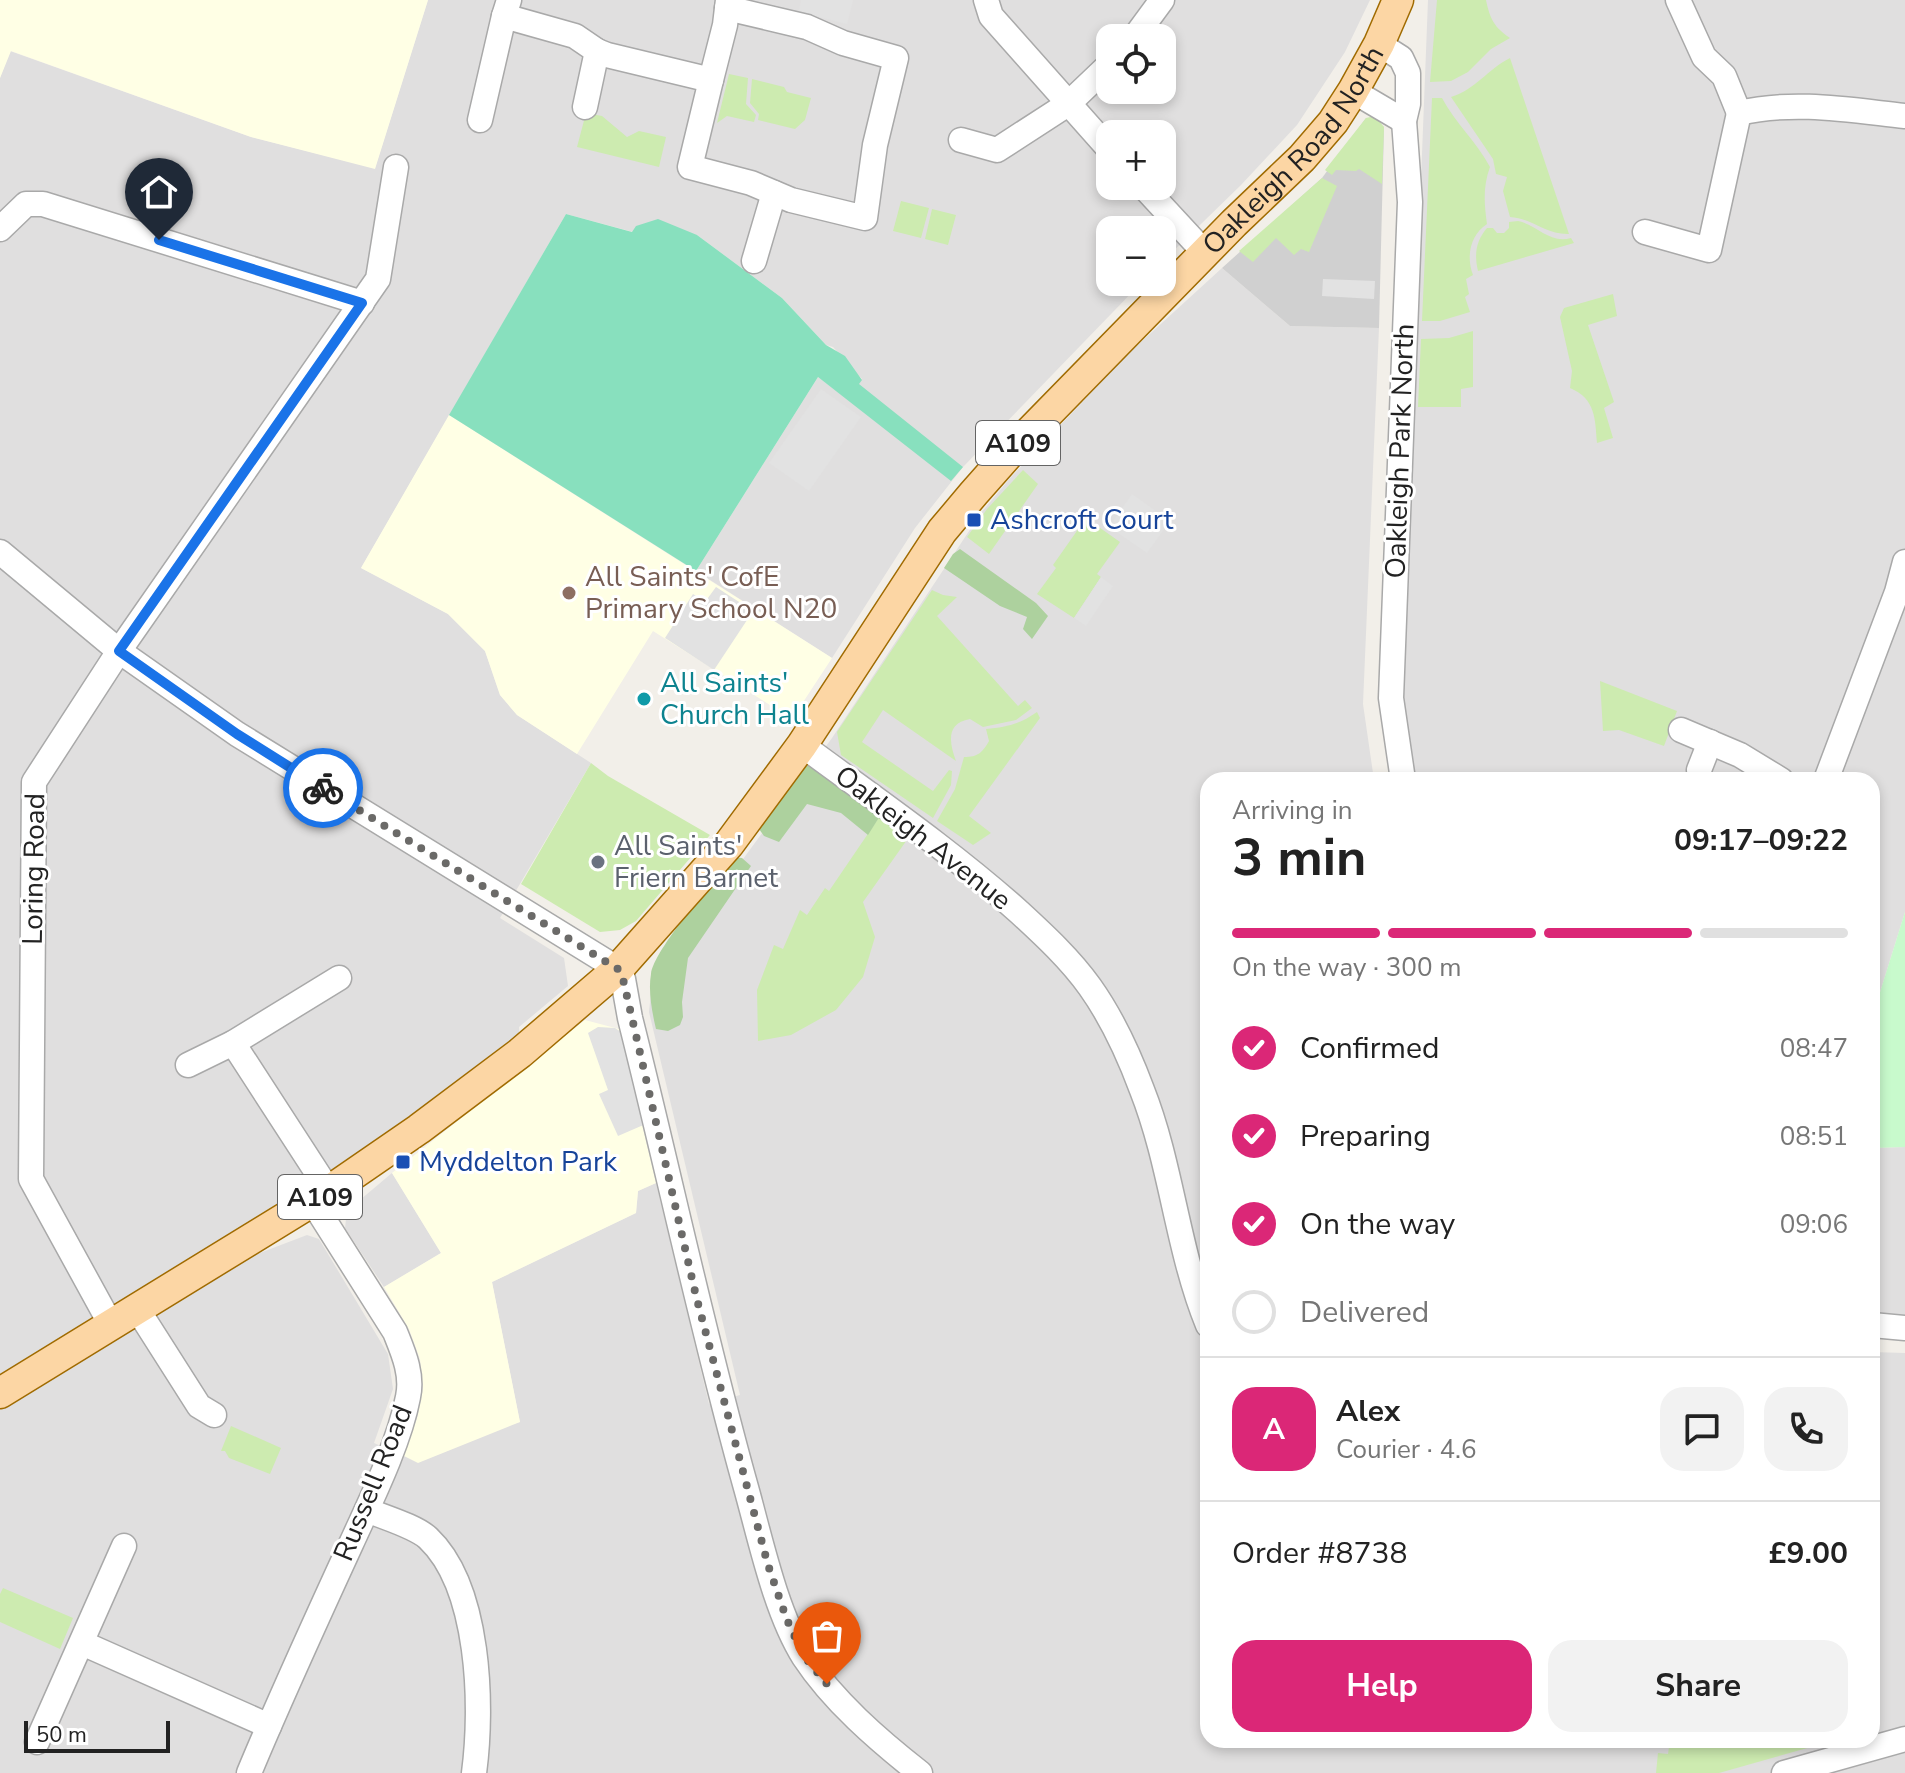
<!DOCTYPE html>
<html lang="en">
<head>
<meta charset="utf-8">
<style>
  body { margin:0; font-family:"Nunito Sans",sans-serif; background:#f2f2f2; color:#222; height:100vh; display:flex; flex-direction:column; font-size:30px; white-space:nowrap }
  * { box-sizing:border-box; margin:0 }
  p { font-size:26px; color:#767676 }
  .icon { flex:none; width:44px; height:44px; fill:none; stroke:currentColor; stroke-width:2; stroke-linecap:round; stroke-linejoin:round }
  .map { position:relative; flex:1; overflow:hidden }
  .drawer { position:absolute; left:1200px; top:772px; width:680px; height:976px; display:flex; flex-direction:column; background:#fff; border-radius:24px; box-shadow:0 4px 12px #0003 }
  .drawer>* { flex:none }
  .controls { position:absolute; left:1096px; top:24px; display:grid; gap:16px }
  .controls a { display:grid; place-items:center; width:80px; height:80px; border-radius:16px; background:#fff; box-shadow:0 4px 12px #0003; font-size:40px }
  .scale { position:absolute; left:24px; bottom:20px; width:146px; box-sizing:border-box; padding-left:8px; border:4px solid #222; border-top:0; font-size:22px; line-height:28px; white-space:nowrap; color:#222; -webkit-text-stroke:6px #fff; paint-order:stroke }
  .pin { position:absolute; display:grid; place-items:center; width:68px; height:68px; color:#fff; margin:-82px -34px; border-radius:50% 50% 50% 0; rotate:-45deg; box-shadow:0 0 8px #0007 }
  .pin .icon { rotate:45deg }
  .courier { position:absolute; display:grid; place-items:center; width:80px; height:80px; margin:-40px; border:6px solid #1a73e8; border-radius:50%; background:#fff; color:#222; box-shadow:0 2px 10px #0007 }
  .head em { font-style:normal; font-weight:700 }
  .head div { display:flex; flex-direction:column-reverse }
  .head { display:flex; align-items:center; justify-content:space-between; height:136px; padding:0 32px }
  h1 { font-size:52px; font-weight:700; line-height:60px }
  .bar { display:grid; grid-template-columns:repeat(4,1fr); gap:12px 8px; align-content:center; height:96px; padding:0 32px }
  .bar i { height:10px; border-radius:6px; background:#e0e0e0 }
  .bar .selected { background:#db2777 }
  .bar p { grid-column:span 4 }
  .line { display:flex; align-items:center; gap:20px; padding:0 32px; border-top:2px solid #e0e0e0 }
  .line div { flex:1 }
  .round { display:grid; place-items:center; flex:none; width:84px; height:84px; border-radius:24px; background:#f2f2f2 }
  ol { padding:0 32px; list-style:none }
  li { display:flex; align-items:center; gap:24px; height:88px }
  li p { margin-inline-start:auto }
  li .icon { padding:8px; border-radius:50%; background:#db2777; color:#fff; stroke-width:4 }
  li:last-child { color:#767676 }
  li i { width:44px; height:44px; border:4px solid #e0e0e0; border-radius:50% }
  .action { display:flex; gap:16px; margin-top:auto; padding:16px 32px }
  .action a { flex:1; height:92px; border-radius:24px; background:#db2777; color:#fff; font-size:32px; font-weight:700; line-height:92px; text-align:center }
  .action a+a { background:#f2f2f2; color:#222 }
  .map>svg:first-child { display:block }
</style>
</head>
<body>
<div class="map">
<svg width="1905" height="1773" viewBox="0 0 1905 1773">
  <rect width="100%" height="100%" fill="#f2efe9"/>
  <!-- residential -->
  <g fill="#e0dfdf" fill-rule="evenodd">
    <path d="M428,0h942l-25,52 -48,73 -56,60 -79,77v-32h-52v52h32l-179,185 -48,61 -83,130 -136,-87 122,-194 28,21 16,-19 -29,-32 -7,-2 -44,-47 -85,-63 -64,-3 -67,-18 -205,354 87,46 37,37 15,44 17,20 74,48 -91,155 64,40 4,28 -49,41 1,26 -351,235 138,-53 12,4 69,115 5,35 -19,54 28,12 118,-33 -28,-140 144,-69 2,-22 18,-8 53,221 31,-9 -91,-383 3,-29 180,-245 149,-225 30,-36 117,-123 94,-86 68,58 89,2 -16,376 11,76h-166v960h664v-388l33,1v420h-1905v-1695l10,-27 241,86 124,31zM1110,38h52v52h-52zM1110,134h52v52h-52z"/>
    <polygon points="1428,0 1905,0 1905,912 1872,1018 1872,780 1412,780 1401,693"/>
    <polygon points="1905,1147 1905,1317 1872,1315 1872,1148"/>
    <polygon points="392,1173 441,1253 384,1287 345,1228 347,1211"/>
  </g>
  <!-- education -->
  <g fill="#ffffe5">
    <polygon points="0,0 428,0 375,169 251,137 11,51 0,78"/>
    <polygon points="449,415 832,658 792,719 653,631 577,754 517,715 500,695 485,651 448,614 361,568"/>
    <polygon points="585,1020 619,1029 656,1183 638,1191 636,1213 492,1282 520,1422 418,1463 402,1455 417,1419 423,1388 420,1359 409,1329 384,1287 441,1253 392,1173"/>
  </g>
  <!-- religious -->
  <polygon fill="#d0d0d0" points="1366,118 1384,127 1379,328 1290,326 1222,268 1322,178"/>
  <!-- grass -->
  <g fill="#cdebb0">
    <path d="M1437,0h49c4,19 8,27 24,38l-19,11 -23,23 -17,9 -21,1z"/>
    <path d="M1510,58l59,176c-23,1 -37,-16 -59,-17l-7,-26 4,-14 -11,-3 -3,-15 -42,-62c24,-7 37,-28 59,-39z"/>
    <polygon points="729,74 748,78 746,104 756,115 754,122 727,116 717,123"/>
    <polygon points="752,79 784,87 787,92 811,98 805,120 795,129 758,120 759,114 750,103"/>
    <path d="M1432,98h10c13,25 35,44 48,69 -7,19 -6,36 -3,57 -17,11 -21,33 -14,51l-7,4 3,15 -4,3 5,15 -30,9h-18z"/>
    <polygon points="586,113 602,116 627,137 639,131 666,137 659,167 577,147"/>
    <polygon points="1375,116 1384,127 1382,184 1359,169 1356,171 1336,170 1332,175 1325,170 1366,118"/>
    <polygon points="1322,178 1337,186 1309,252 1301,249 1294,255 1276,238 1253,262 1239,251"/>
    <polygon points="901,201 929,208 921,238 893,231"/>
    <polygon points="932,209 956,215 948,245 925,239"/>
    <path d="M1518,221c20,4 31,23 53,17l3,5 -96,28c-4,-17 -2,-30 9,-43h6l4,5h7l5,-5v-6z"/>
    <path d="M1613,294l4,22 -29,9 26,77 -10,6 9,30 -16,5c-2,-24 -1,-44 -27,-55l2,-17 -12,-54 4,-9z"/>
    <polygon points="1473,331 1473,387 1461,389 1461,407 1418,407 1421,339 1449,338"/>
    <polygon points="1023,470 1038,484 989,554 967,537 987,509"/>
    <polygon points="1086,518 1120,542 1097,574 1101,577 1074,618 1037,594 1056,568 1053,565"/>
    <path d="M932,590l11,5 14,2 -20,19 81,90 7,-6 7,8 -16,12 -33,7 -13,-8c-24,4 -21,23 -14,42l-73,-51 -21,32 71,49 16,-21 3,1 -1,14 -18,33 -92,-63 -4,-23z"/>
    <polygon points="1600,681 1677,711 1664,746 1619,730 1603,731"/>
    <path d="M1037,712l3,6 -71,98 22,17 -18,12 -36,-24 18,-32 9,-32c14,0 18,-4 25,-16l-3,-12c21,-2 34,-5 51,-17z"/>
    <polygon points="591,763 608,776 710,835 636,921 620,930 600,932 521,884"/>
    <polygon points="880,816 909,837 863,902 875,937 863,977 836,1010 791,1035 758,1041 757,990 774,945 783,949 800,910 807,915 825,888 829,891"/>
    <polygon points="231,1426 281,1448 270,1474 229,1458 225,1451 221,1451"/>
    <polygon points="3,1588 73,1618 60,1649 0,1622 0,1594"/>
    <polygon points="1670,1740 1810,1740 1825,1743 1719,1773 1656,1773 1658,1753 1668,1754"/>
  </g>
  <!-- forest -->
  <g fill="#add19e">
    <polygon points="960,549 1036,603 1048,616 1032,639 1023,629 1027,617 1000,606 944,568 953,554"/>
    <polygon points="809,763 880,816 868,835 841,813 807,804 779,842 764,836 759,829 802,765"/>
    <path d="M733,857l9,1 9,8 -63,92 -6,44 1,15 -3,8 -12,6 -12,-2c-4,-17 -8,-38 -5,-55 3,-25 64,-93 82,-117z"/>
  </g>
  <!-- park -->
  <polygon fill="#c8facc" points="1905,912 1905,1147 1872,1148 1872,1018"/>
  <!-- pitch -->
  <polygon fill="#88e0be" points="566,214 632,232 636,226 658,219 697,235 782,298 826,345 845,356 862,380 859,384 963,467 951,481 818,377 696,571 449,415"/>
  <!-- parking -->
  <g fill="#e2e2e2">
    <polygon points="801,0 853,0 847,24 799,12"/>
    <polygon points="1323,279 1375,281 1374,299 1322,296"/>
    <polygon points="821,389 861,417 809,491 769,463"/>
    <polygon points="1132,494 1170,521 1147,553 1109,527"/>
    <polygon points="1101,577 1113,586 1086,626 1074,618"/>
    <polygon points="716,587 753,611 714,670 665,638 693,594 705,602"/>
    <polygon points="598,1027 615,1028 627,1036 648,1123 618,1136 599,1094 608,1090 588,1033"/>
  </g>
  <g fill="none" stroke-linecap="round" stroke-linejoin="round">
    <!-- minor casing -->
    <g stroke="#a9a9a9" stroke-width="27">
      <g id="minor">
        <polyline points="509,0 504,16 575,36 597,51 585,107"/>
        <polyline points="986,0 991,16 1110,150"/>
        <polyline points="1678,0 1704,57 1724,76 1739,113"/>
        <polyline points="1134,38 1162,0"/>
        <polyline points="1379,44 1401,58 1408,73 1408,104 1404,121 1410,202 1391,698 1403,780"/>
        <polyline points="597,51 607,55 711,80 690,167 751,183 791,200 865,218 875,145 896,58 843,43 807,27 727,8"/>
        <polyline points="711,80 725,25 728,0"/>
        <polyline points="1353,91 1404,121"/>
        <polyline points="480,120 504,16"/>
        <polyline points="961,140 997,150 1068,104 1110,64"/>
        <polyline points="1143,186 1205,253"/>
        <polyline points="0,229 26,204 43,204 362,303"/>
        <path d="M1645,232l64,18 30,-137c55,-13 110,-3 166,3"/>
        <polyline points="754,261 774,193"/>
        <path d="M0,552l119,99 118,83 381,235 5,10 7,39c39,155 72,312 115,466 15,53 30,127 59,173 29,44 74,83 116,116"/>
        <polyline points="1681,730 1740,755 1781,780"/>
        <path d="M802,745c73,54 149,106 217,167 25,23 51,47 71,75 22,31 39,68 52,103 30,76 35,159 66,235"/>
        <polyline points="1699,770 1710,742"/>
        <polyline points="1826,780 1897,592 1905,562"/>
        <polyline points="233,1043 329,1191"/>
        <polyline points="188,1065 233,1043 339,978"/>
        <polyline points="136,1307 199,1406 214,1415"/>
        <polyline points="110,1323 31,1179 34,782 119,651 378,279 396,167"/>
        <polyline points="1872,1325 1905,1328"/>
        <path d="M367,1510c16,7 48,16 61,28 52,49 55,168 46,235"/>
        <polyline points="82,1643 269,1726"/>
        <polyline points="37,1742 124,1546"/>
        <path d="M249,1773c32,-77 67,-153 102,-229 20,-44 48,-100 57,-147 5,-23 -5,-45 -13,-65l-83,-131"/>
        <polyline points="1784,1773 1905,1739"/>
      </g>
    </g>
    <!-- major casing -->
    <g stroke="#a06b00" stroke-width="33">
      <g id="major">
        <path id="s1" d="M0,1393l329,-202 90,-62 101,-76 98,-84 111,-125 73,-99 140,-214 32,-38 39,-44 221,-226 68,-65 31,-36 20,-31 26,-47 19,-44"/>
      </g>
    </g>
    <!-- minor -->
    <use href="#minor" stroke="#fff" stroke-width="24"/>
    <!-- major -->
    <use href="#major" stroke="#fcd6a4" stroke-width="30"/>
  </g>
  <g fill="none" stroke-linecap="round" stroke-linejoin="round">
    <!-- done -->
    <polyline stroke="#6b6a68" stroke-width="8" stroke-dasharray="0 14.4" points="323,788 618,969 623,979 696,1296 768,1565 787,1620 804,1656 827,1684"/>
    <!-- route -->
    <polyline stroke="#1a73e8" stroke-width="10" points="159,240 362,303 119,651 237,734 323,788"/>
  </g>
  <!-- markers -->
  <g fill="#1a4fb4" stroke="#fff" stroke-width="3">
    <rect x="966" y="512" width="16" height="16" rx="4"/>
    <rect x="395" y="1154" width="16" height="16" rx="4"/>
  </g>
  <circle fill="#8d6e63" stroke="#fff" stroke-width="3" cx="569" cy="593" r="8"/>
  <circle fill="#0f9aa8" stroke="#fff" stroke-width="3" cx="644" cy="699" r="8"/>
  <circle fill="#6b7280" stroke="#fff" stroke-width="3" cx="598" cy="862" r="8"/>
  <g text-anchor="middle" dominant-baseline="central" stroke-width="6" stroke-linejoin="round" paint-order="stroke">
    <!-- shield labels -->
    <g fill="#fff" stroke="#646464" stroke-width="2">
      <rect x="976" y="421" width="84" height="44" rx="6"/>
      <rect x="278" y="1175" width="84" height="44" rx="6"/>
    </g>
    <g font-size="26" font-weight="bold" fill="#222">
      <text x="1018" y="443">A109</text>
      <text x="320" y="1197">A109</text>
    </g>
    <!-- street labels -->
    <g font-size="28" fill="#222" stroke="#fff">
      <text stroke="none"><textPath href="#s1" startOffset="1816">Oakleigh Road North</textPath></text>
      <text transform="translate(1400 451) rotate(-88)">Oakleigh Park North</text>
      <text transform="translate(923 838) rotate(38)">Oakleigh Avenue</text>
      <text transform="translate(34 869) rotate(-89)">Loring Road</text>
      <text transform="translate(373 1483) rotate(-68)">Russell Road</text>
    </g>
    <!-- transit labels -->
    <g font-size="28" fill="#164399" stroke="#fff" text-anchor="start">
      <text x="990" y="520">Ashcroft Court</text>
      <text x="419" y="1162">Myddelton Park</text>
    </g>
    <!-- education labels -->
    <g font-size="28" fill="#785e54" stroke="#fff" text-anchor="start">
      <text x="585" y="577">All Saints' CofE<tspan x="585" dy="32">Primary School N20</tspan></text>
    </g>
    <!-- culture labels -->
    <g font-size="28" fill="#0d838f" stroke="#fff" text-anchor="start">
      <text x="660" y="683">All Saints'<tspan x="660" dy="32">Church Hall</tspan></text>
    </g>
    <!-- worship labels -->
    <g font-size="28" fill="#5b616d" stroke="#fff" text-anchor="start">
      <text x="614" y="846">All Saints'<tspan x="614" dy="32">Friern Barnet</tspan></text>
    </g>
  </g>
</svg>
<div class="controls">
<a><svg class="icon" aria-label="locate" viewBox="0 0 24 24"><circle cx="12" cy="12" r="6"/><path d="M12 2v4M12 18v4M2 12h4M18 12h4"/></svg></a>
<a>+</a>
<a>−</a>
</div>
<div class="scale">50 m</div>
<div class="pin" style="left:827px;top:1684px;background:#ea580c"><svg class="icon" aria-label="bag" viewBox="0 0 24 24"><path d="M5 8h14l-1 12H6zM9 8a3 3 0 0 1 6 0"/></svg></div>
<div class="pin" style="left:159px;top:240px;background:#1f2937"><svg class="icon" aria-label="home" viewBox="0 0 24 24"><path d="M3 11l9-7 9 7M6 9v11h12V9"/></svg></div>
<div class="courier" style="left:323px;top:788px"><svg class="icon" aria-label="bike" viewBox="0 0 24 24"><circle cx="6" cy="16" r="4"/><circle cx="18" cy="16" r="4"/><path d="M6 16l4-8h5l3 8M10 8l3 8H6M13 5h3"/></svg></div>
<section class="drawer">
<div class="head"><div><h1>3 min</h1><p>Arriving in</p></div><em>09:17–09:22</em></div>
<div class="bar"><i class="selected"></i><i class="selected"></i><i class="selected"></i><i></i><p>On the way · 300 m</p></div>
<ol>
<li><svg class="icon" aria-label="check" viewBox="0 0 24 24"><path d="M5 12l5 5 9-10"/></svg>Confirmed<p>08:47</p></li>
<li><svg class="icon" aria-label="check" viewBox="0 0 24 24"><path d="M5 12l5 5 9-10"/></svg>Preparing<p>08:51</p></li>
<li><svg class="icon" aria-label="check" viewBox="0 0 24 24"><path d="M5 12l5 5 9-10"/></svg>On the way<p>09:06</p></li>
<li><i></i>Delivered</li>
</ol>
<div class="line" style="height:144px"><b class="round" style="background:#db2777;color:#fff">A</b><div><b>Alex</b><p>Courier · 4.6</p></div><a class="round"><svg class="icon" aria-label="chat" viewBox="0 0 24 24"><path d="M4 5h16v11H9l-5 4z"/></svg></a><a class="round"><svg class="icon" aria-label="phone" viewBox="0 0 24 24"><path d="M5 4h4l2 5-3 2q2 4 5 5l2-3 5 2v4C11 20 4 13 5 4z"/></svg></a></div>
<div class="line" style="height:104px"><div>Order #8738</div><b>£9.00</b></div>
<div class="action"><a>Help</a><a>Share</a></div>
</section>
</div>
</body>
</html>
